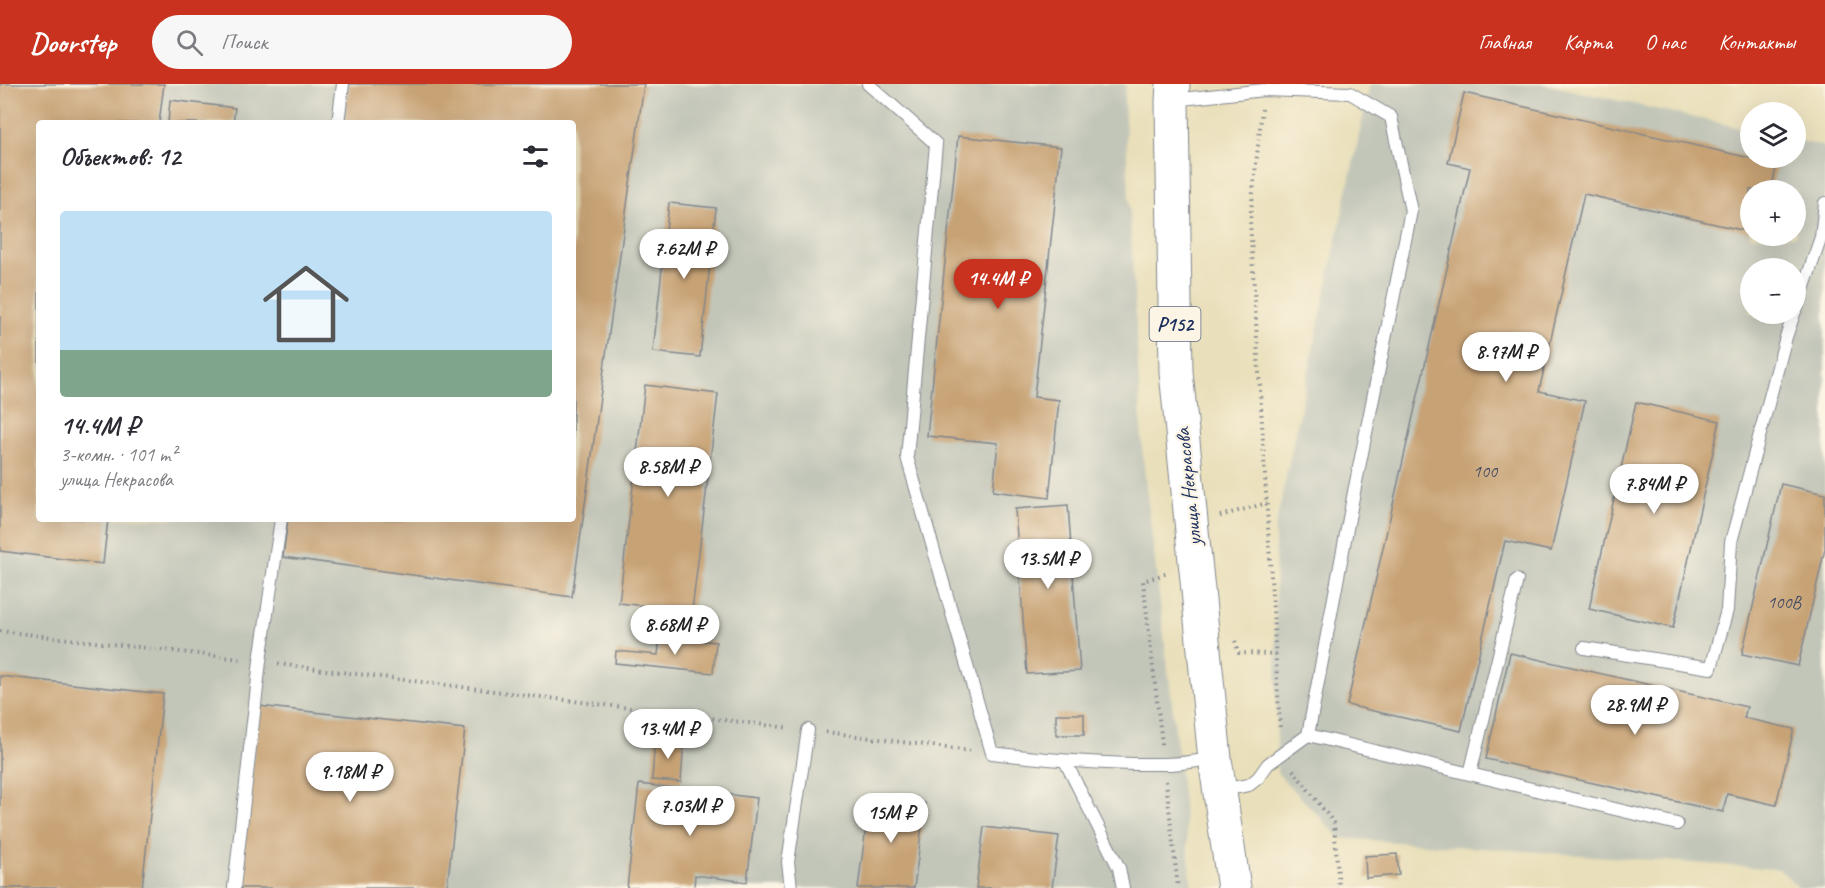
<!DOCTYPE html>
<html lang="ru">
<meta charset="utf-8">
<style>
:root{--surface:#fff;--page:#f7f7f7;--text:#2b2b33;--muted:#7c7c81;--accent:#c8321e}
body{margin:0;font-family:Caveat,sans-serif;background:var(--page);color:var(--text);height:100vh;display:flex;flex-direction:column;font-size:22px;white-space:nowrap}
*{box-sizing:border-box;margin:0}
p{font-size:20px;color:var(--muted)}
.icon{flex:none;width:33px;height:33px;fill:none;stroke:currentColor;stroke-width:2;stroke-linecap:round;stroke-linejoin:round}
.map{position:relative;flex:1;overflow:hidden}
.panel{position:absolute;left:36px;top:36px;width:540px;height:402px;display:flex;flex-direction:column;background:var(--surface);border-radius:6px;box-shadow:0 6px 24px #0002}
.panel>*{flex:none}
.controls{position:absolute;left:1740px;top:18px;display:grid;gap:12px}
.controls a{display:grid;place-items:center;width:66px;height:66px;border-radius:50%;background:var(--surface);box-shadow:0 6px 24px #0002;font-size:30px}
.price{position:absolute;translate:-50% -51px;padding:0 14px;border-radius:21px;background:#fff;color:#222;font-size:20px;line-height:39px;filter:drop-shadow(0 2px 3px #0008)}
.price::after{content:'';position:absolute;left:50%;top:36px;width:18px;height:14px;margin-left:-9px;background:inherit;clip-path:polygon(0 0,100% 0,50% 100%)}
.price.on{background:var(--accent);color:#fff}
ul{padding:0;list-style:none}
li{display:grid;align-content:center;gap:12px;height:318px;padding:0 24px}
li span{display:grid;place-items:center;height:186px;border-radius:6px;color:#555}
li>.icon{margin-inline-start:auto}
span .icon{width:108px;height:108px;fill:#fffc;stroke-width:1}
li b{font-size:26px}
h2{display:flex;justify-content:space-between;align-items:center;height:72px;padding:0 24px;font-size:26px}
header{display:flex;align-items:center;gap:36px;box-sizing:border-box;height:84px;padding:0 30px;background:var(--accent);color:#fff}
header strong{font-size:28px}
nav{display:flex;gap:33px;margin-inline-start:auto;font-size:21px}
.search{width:420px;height:54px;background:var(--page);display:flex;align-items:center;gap:15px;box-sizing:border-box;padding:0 21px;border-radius:33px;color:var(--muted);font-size:22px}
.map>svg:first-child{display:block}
.industrial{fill:#c2c6b9;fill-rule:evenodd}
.building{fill:#c7a274}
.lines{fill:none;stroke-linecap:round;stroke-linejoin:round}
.lane-casing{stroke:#82878c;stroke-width:14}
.primary-casing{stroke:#82878c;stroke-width:35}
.path{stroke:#82878c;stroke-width:4;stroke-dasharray:1.5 4.5;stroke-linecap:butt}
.lane{stroke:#fff;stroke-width:12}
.primary{stroke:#fff;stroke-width:33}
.labels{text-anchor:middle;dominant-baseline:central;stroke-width:4.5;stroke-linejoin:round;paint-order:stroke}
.number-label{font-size:18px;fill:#464c64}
.shield{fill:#fcf5e5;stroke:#5e6a86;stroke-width:1.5}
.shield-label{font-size:20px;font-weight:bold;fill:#1b2f5e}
.street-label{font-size:21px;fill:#1b2f5e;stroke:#fcf5e5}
</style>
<header>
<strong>Doorstep</strong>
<div class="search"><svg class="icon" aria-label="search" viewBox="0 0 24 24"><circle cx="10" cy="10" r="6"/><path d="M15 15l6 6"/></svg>Поиск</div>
<nav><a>Главная</a><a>Карта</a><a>О нас</a><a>Контакты</a></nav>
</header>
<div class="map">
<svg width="1825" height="804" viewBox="0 0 1825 804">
<rect width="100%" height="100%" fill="#fcf5e5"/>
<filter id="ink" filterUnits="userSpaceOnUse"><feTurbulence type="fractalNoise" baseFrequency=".0167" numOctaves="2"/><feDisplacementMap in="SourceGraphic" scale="12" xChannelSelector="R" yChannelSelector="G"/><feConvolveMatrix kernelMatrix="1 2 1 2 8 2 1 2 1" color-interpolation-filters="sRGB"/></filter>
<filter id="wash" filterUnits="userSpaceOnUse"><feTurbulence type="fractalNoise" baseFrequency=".008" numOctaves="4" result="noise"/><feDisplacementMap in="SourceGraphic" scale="24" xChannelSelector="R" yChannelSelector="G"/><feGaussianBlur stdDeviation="1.35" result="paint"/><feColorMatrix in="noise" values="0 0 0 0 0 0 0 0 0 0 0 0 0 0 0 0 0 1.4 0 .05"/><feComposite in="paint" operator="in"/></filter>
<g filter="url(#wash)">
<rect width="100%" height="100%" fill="#e9dfba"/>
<g class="industrial">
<path d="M0,0H1126L1124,17L1143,377L1175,644L1192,804H0ZM39,39H573V435H39Z"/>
<path d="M1370,0H1544L1750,46V74H1796V56L1825,63V804H1799L1779,785L1340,754L1277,689L1275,444ZM1750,106H1796V152H1750ZM1750,184H1796V230H1750Z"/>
</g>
<g id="blocks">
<g class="building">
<polygon points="0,0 164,0 159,39 39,39 39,435 108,435 103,480 0,467"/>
<polygon points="349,0 644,0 572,513 283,473 288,435 573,435 573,39 344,39"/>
<polygon points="1464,9 1777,80 1771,106 1750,106 1750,148 1584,110 1539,307 1585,317 1551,467 1505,457 1461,647 1347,621 1470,84 1448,79"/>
<polygon points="170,16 235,24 233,39 168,39"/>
<polygon points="958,52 1061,63 1034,313 1059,316 1049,414 993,407 998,359 927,352"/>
<polygon points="669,119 716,124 700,273 653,268"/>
<polygon points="645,301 718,310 692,527 619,519"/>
<polygon points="1636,318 1720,337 1673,544 1589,525"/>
<polygon points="1781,400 1825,410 1825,465 1798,582 1742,570"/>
<polygon points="1068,421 1080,587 1027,590 1015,425"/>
<polygon points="660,553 716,558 713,589 615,579 616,567 658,571"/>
<polygon points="1510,569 1747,623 1744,634 1794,645 1776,721 1727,710 1723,728 1486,675"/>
<polygon points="0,592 163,610 142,804 0,804"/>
<polygon points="259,622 465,645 447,804 239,804"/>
<rect x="1056" y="630" width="28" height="21"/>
<polygon points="655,654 684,656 681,698 652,696"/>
<polygon points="639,700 757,714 747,798 695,791 694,804 627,804"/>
<polygon points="870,713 925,719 914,804 858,804"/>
<polygon points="984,743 1059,752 1052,804 976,804"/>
<polygon points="1397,770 1399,791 1366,794 1365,772"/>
</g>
</g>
</g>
<g filter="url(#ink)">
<use href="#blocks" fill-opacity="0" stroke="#82878c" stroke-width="1.5"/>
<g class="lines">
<defs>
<g id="lane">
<path d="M868,0L936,60L907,373L992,669C1049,676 1106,681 1163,680C1180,680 1197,677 1213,675"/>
<polyline points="1173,16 1264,6 1350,9 1391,33 1411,127 1354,408 1308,651 1268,680 1258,694 1249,701 1221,706"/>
<polyline points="338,39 343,0"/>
<polyline points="1796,226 1821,153 1825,119"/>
<polyline points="1584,564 1711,584 1727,526 1731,458 1786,253 1794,230"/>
<polyline points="1308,651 1677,740"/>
<polyline points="1065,677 1119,784 1123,804"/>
<polyline points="1470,690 1517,496"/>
<polyline points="234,804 260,577 281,435"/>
<polyline points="791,804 788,778 808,646"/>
</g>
<polyline id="primary" points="1173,0 1172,17 1176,288 1215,675 1234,804"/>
</defs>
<use href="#lane" class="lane-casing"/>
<use href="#primary" class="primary-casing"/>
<g class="path">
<polyline points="1262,25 1250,136 1280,646"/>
<polyline points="1220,432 1267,419"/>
<polyline points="0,547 241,575"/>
<polyline points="1235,557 1239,569 1276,570"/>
<polyline points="278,580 789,644"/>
<polyline points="826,648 970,667"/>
<polyline points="1162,660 1143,497 1168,489"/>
<polyline points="1293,686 1334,739 1339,804"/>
<polyline points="1166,697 1178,804"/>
</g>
<use href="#lane" class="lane"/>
<use href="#primary" class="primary"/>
</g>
</g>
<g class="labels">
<g class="number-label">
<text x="1485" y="387">100</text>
<text x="1784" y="518">100В</text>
</g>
<rect class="shield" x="1149.5" y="223" width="51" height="34" rx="4.5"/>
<g class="shield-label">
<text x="1175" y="240">Р152</text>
</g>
<g class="street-label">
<text transform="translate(1188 403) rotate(-96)">улица Некрасова</text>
</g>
</g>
</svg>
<div class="controls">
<a><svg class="icon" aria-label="layers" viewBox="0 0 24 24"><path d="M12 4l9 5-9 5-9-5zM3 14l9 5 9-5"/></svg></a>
<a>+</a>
<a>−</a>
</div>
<b class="price" style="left:684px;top:196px">7.62M ₽</b>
<b class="price on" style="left:998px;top:226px">14.4M ₽</b>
<b class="price" style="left:1506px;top:299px">8.97M ₽</b>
<b class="price" style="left:668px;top:414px">8.58M ₽</b>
<b class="price" style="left:1654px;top:431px">7.84M ₽</b>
<b class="price" style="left:1048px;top:506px">13.5M ₽</b>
<b class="price" style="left:675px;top:572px">8.68M ₽</b>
<b class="price" style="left:1635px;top:652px">28.9M ₽</b>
<b class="price" style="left:668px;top:676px">13.4M ₽</b>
<b class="price" style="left:350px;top:719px">9.18M ₽</b>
<b class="price" style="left:690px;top:753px">7.03M ₽</b>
<b class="price" style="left:891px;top:760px">15M ₽</b>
<section class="panel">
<h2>Объектов: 12<svg class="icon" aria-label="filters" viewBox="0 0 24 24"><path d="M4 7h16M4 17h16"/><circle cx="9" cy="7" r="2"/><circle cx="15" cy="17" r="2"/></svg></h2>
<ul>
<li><span style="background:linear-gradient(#bfe0f5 75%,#7fa58c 0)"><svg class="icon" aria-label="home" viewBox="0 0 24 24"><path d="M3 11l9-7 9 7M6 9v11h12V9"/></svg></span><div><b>14.4M ₽</b><p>3-комн. · 101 m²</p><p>улица Некрасова</p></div></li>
</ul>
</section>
</div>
